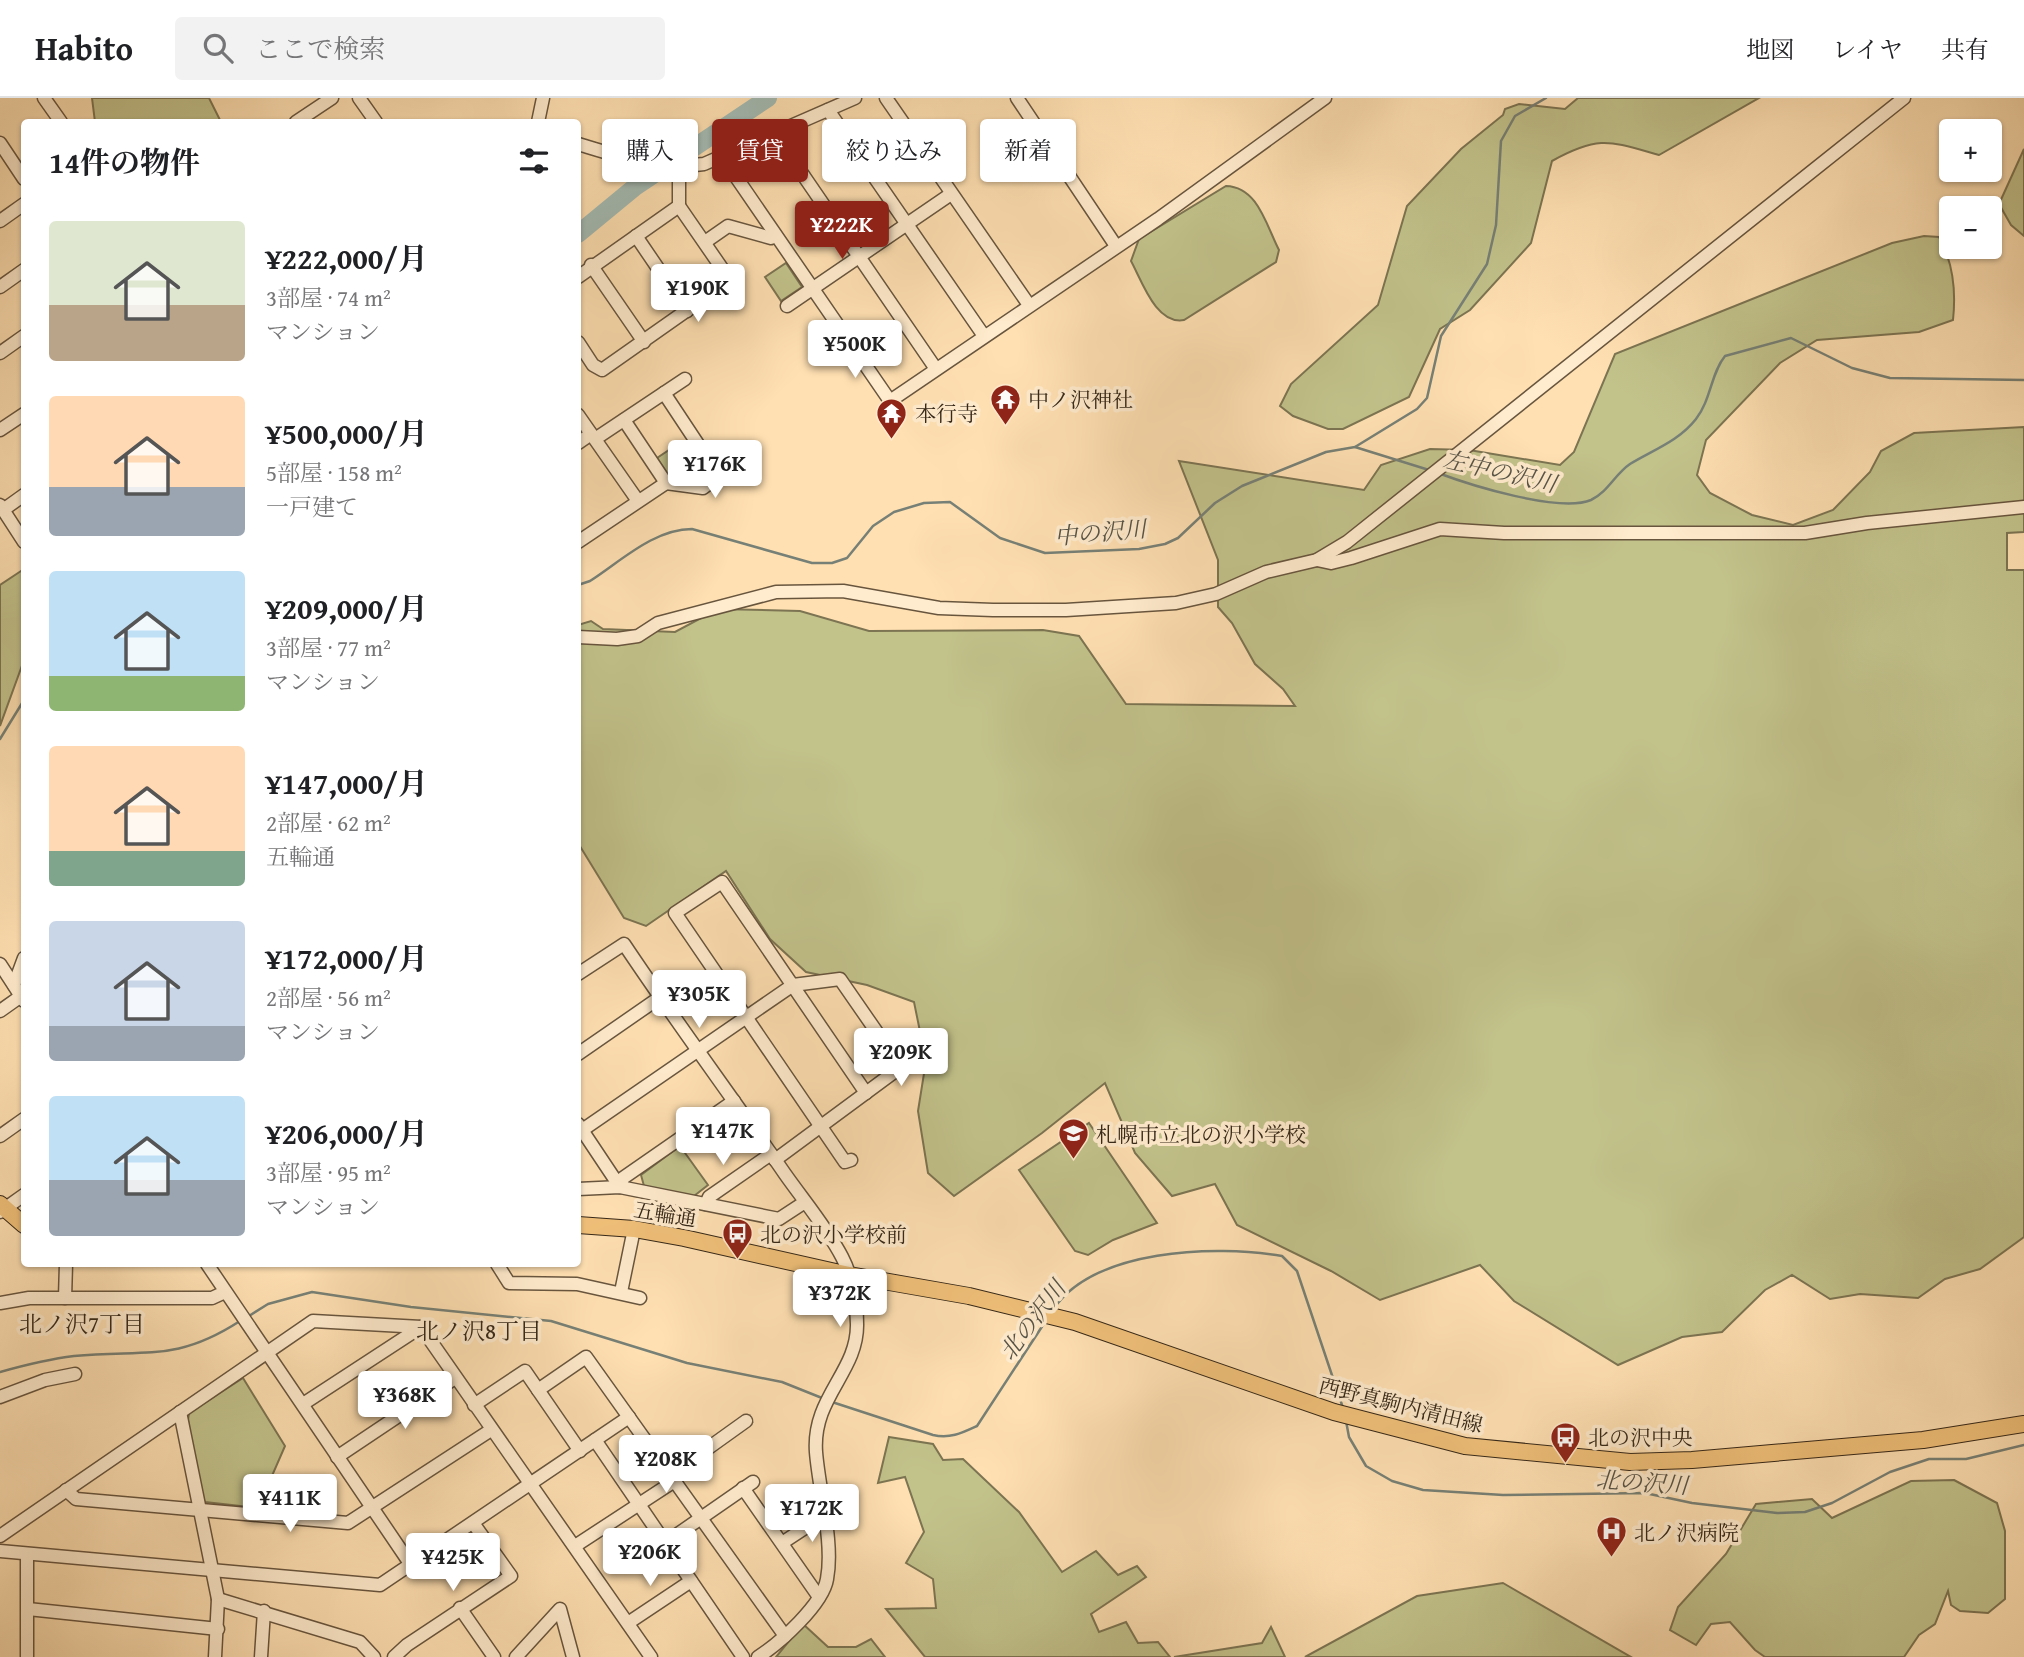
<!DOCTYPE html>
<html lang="ja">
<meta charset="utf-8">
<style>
:root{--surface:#fff;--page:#f2f2f2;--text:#202124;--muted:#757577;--line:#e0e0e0;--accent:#8f2418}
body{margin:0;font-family:"Gentium Book Plus","Noto Serif JP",serif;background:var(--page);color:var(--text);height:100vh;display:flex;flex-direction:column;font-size:26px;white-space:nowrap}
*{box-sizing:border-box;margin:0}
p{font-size:23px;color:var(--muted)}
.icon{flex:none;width:38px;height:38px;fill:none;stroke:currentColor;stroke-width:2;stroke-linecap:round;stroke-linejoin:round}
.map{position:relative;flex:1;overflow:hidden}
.drawer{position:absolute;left:21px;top:21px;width:560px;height:1148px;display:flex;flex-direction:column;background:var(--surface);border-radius:7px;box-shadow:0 2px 5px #0004}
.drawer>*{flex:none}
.hud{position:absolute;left:602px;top:21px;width:665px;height:63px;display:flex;gap:14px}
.buttons{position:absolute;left:1939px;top:21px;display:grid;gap:14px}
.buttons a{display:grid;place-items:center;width:63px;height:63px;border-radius:7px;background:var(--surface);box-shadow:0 2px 5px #0004;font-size:35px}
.price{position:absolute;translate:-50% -60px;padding:0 16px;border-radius:7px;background:#fff;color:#222;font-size:23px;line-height:46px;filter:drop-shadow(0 2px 4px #0008)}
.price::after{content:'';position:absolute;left:50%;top:42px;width:21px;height:16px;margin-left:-10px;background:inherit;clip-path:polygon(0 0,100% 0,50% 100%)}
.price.current{background:var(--accent);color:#fff}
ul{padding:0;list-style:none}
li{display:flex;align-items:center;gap:21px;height:175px;padding:0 28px}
li span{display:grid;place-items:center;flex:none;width:196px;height:140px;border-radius:7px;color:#555}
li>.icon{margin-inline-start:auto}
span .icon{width:84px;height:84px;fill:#fffc;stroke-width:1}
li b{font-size:30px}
h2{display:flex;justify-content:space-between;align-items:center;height:84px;padding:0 28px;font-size:30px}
.tag{padding:0 24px;border-radius:7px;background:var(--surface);box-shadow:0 2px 5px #0004;font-size:24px;line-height:63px}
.tag.current{background:var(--accent);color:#fff}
header{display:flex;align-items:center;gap:42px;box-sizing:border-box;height:98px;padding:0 35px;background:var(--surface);border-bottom:2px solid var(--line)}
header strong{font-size:33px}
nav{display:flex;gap:38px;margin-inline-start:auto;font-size:24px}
.search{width:490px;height:63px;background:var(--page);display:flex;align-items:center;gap:18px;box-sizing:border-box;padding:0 24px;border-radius:7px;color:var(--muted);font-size:26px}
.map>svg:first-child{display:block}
.green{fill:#c2c28b;stroke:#7c7452;stroke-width:2}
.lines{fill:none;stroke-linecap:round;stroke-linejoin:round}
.stream{stroke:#778076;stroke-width:2.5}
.river{stroke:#a3bbb4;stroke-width:18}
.minor-casing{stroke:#68553e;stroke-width:15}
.major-casing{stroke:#352718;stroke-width:18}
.minor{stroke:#ffebcd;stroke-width:12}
.major{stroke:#f0c079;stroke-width:16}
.labels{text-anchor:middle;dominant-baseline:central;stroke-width:7;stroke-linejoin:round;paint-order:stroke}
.poi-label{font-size:21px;fill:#352718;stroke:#ffebcd;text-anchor:start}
.street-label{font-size:21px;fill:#352718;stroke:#ffebcd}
.water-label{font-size:23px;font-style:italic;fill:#565347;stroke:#ffebcd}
.neighbourhood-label{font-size:23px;fill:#352718;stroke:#ffebcd}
</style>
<header>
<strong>Habito</strong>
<div class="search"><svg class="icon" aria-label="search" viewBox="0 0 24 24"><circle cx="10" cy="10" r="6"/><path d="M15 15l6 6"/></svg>ここで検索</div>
<nav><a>地図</a><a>レイヤ</a><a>共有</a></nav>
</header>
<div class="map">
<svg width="2024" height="1559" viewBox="0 0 2024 1559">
<rect width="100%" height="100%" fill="#ffe0b2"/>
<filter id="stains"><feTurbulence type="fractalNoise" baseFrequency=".00286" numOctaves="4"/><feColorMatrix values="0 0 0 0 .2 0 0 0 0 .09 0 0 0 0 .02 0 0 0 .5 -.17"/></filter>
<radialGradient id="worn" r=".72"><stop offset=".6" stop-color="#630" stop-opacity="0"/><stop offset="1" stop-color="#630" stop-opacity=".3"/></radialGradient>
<g class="green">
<polygon points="92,0 209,0 221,24 95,24"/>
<path d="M1578,0H1759L1659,57C1609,43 1599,37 1552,63L1531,145L1470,212L1440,231L1409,299L1343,331H1328L1293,318L1280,308L1291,286L1378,207L1407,108L1461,51L1503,17L1505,11L1519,6L1565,11Z"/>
<polygon points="2024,51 2024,138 2011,127 1999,106"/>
<path d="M1226,88C1258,89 1266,127 1279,152L1276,164L1184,222C1156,227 1142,183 1131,163L1139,141Z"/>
<path d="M1924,138L1939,139C1953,164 1956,194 1953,222L1919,234L1817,242L1780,265L1706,342L1697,377L1710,395L1752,417L1793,427L1833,412L1870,374L1881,353L1914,335L2024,329V434L2007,435V472H2024V1139L1980,1171L1945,1181L1918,1200L1860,1196L1830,1201L1792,1177L1765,1192L1722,1234L1682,1239L1618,1267L1514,1203L1480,1167L1380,1202L1331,1173L1237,1127L1215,1086L1172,1098L1135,1055L1105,985L1042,1035L954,1098L928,1075L918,1013L926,963L914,904L867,887L806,874L770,841L726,773L646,828L624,820L578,745V527L591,523L603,531L675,534L718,511L800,513L869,533L1043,532L1079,538L1126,606L1295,608L1283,591L1255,566L1232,525L1218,509V462L1179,363L1364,392L1381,367L1430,351L1469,352L1560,367L1574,354L1615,256L1892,145Z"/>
<polygon points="786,165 802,189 781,203 765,179"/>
<polygon points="672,350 692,382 668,378 657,360"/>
<polygon points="24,471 24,562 0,628 0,487"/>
<polygon points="1089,1025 1157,1125 1113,1142 1088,1157 1075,1153 1019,1072"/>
<polygon points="680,1048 708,1087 694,1098 644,1088 641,1077"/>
<polygon points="243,1280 285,1348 258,1410 205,1404 200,1398 188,1322 189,1315"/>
<polygon points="889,1339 933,1346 943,1362 963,1361 1019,1414 1062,1474 1096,1453 1118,1477 1137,1468 1146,1479 1091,1516 1099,1534 1126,1524 1138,1545 1158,1544 1170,1559 925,1559 886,1511 936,1510 933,1481 906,1465 924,1434 905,1379 878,1385"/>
<polygon points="1954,1382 1997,1405 2005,1433 2005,1501 1988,1515 1960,1513 1951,1507 1948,1493 1935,1526 1919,1537 1904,1559 1765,1559 1755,1552 1730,1524 1711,1526 1696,1547 1670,1532 1678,1509 1726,1456 1756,1406 1812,1401 1832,1420 1911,1383"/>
<polygon points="1503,1485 1631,1559 1305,1559 1417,1498"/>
<polygon points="803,1526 828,1549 856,1549 871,1541 885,1559 776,1559"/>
<polygon points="1271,1529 1285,1559 1174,1559 1262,1545"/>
</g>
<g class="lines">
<g class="stream">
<polyline points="1355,349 1429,372"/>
<path d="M1438,375C1470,387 1559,415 1591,402C1608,394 1615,376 1630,366C1653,352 1679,343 1696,321C1711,302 1711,275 1725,258L1791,240L1852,270L1890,280L2024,282"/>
<path d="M578,487L590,483C621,463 654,431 692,431L812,465H832L847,460L873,428L894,414L924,405L950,404L1000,440L1045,455L1139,451L1165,446L1178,440L1215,405L1242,388L1326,354L1355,349L1417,311L1427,300L1441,238L1487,166L1496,127L1501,43L1515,18L1546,0"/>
<polyline points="0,641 24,602"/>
<path d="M1052,1213C1093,1150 1215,1147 1282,1158L1297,1173L1343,1310"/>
<polyline points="249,1218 268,1206 312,1194 411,1209 551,1223 687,1265 782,1284 822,1300"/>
<path d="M0,1274C25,1267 49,1261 74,1258C145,1251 175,1265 240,1223"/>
<path d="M832,1304L933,1337C950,1341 962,1335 977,1328L1045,1224"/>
<polyline points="1346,1323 1349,1339 1366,1368 1392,1383 1423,1392 1503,1397 1645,1395 1692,1405 1777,1415 1805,1414 1832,1405 1890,1374 1929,1361 1966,1361 2024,1347"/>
</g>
<polyline class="river" points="578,136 635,89 768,0"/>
<defs>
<g id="minor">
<polyline points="44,0 61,24"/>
<polyline points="359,0 376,24"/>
<polyline points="886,0 1029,207"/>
<polyline points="1017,0 1116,148"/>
<polyline points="828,12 984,238"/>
<polyline points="296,24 332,0"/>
<polyline points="538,24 543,0"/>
<polyline points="775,36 936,271"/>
<polyline points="0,45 24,81"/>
<path d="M578,46C621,59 658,72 704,66L855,0"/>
<polyline points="723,60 890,303 1158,121 1325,0"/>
<polyline points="0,123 24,106"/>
<polyline points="636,138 687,213"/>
<polyline points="705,144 728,128 771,140 776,138"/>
<polyline points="591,167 644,244"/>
<polyline points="578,179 679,108 679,69"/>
<polyline points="0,189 24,172"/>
<polyline points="787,208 951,96"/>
<polyline points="578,244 593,267 602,272 730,182 679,108"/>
<polyline points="0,255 24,238"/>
<polyline points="578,317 638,403"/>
<polyline points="624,322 666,385 703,390 719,378 664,295"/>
<polyline points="0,332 24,316"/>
<polyline points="595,341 685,281"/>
<polyline points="578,345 591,336"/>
<polyline points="0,407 24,444"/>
<polyline points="3,412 24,397"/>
<polyline points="578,444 666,385"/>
<polyline points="1317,462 1331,465 1351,460 1440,431 1504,435 1805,435 1867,425 2024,409"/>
<polyline points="578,539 617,541 638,538 658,525 776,494 843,493 939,510 993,512 1066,512 1176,505 1216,496 1266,474 1317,462 1347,444 1904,0"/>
<polyline points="0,866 24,903"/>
<path d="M578,876L624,846C676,924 732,999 785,1076C804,1103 827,1130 842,1159C852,1178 857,1204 857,1226C858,1274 812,1299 816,1354C819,1393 834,1444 827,1481C823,1506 780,1545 758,1559"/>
<polyline points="14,887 24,860"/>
<polyline points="0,913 24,896"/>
<polyline points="578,956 659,900"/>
<polyline points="578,1026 620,1089 623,1080 734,1003"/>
<polyline points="578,1035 793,887 840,881 901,969 775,1062"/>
<polyline points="0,1038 24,1021"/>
<polyline points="851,1062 845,1064 675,815 722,784 866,995"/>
<polyline points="578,1091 620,1089 779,1121 805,1104"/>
<polyline points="706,1106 709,1099 771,1056"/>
<polyline points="0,1114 24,1097"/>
<polyline points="207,1166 411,1467"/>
<polyline points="497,1166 509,1185 577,1186 640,1200"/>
<polyline points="621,1194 634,1131"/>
<polyline points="65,1200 66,1166"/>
<polyline points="0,1205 29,1200 212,1200 225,1194"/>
<polyline points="538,1292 586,1259 785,1538"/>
<polyline points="0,1299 45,1282 75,1276"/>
<polyline points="303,1306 421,1229"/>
<polyline points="474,1307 525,1273 580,1353"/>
<polyline points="180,1314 218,1501 215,1559"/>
<polyline points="595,1342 743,1559"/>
<polyline points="337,1359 455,1280"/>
<polyline points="672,1376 746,1323"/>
<polyline points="743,1390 819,1499"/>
<polyline points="66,1392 76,1401 348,1425 491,1332"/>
<polyline points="0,1438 313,1223 421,1229 651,1559"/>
<polyline points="665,1445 753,1384"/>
<polyline points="782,1445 823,1418"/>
<polyline points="575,1448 676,1382"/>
<polyline points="0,1453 380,1487 629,1319"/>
<polyline points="27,1456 27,1559"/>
<polyline points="218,1501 360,1544 374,1559"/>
<polyline points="460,1510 494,1559"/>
<polyline points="28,1511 218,1531"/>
<polyline points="628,1525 691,1483"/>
<polyline points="261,1559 264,1513"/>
<polyline points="394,1559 407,1547 511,1478 473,1425"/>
<polyline points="516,1559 560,1511 573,1559"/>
</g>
<g id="major">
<polyline points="0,1106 24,1127"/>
<polyline points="578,1127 634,1131 684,1140 849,1177 969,1198 1075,1224 1334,1314 1465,1348 1630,1364 1692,1362 1923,1342 2024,1326"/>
</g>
</defs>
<use href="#minor" class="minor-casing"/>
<use href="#major" class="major-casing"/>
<use href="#minor" class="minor"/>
<use href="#major" class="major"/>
</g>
<defs>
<symbol id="temple-pin" viewBox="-11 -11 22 30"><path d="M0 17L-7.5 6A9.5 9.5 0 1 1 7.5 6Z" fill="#8f2418" stroke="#ffebcd"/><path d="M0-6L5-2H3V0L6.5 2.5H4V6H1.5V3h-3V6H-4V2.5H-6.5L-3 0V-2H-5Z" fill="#fff"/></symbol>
<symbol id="school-pin" viewBox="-11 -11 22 30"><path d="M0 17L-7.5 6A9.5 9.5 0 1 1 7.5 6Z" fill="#8f2418" stroke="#ffebcd"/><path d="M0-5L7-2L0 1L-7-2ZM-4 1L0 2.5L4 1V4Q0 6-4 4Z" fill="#fff"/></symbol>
<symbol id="bus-pin" viewBox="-11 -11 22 30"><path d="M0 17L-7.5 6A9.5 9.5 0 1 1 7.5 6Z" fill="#8f2418" stroke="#ffebcd"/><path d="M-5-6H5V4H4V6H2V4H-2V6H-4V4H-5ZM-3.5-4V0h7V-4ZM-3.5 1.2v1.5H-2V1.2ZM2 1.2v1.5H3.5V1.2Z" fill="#fff"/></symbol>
<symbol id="hospital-pin" viewBox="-11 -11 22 30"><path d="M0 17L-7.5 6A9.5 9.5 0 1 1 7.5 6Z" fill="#8f2418" stroke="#ffebcd"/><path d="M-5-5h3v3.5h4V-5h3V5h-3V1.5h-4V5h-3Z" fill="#fff"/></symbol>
</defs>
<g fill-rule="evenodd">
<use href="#temple-pin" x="988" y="284" width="35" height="47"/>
<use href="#temple-pin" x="874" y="298" width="35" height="47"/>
<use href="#school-pin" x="1056" y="1018" width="35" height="47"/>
<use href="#bus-pin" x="720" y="1118" width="35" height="47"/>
<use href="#bus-pin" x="1548" y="1322" width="35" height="47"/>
<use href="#hospital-pin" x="1594" y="1416" width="35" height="47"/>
</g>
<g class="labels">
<g class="poi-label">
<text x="1028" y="301">中ノ沢神社</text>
<text x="915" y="315">本行寺</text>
<text x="1096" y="1036">札幌市立北の沢小学校</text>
<text x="760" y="1136">北の沢小学校前</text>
<text x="1588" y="1339">北の沢中央</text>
<text x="1634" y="1434">北ノ沢病院</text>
</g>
<g class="street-label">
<text transform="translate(665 1116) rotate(9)">五輪通</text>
<text transform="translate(1401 1307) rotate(14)">西野真駒内清田線</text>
</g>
<g class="water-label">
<text transform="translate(1500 373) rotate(13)">左中の沢川</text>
<text transform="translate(1100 434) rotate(-5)">中の沢川</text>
<text transform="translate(1032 1222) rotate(-53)">北の沢川</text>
<text transform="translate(1642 1384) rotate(4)">北の沢川</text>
</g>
<g class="neighbourhood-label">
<text x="82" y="1225">北ノ沢7丁目</text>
<text x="479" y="1232">北ノ沢8丁目</text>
</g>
</g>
<rect width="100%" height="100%" filter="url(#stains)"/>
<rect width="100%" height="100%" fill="url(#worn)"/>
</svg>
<div class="buttons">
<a>+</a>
<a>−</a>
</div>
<b class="price current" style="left:842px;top:163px">¥222K</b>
<b class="price" style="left:698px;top:226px">¥190K</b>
<b class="price" style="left:855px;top:282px">¥500K</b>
<b class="price" style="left:715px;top:402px">¥176K</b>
<b class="price" style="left:699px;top:932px">¥305K</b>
<b class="price" style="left:901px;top:990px">¥209K</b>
<b class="price" style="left:723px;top:1069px">¥147K</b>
<b class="price" style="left:840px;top:1231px">¥372K</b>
<b class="price" style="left:405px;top:1333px">¥368K</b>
<b class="price" style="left:666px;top:1397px">¥208K</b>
<b class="price" style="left:290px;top:1436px">¥411K</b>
<b class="price" style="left:812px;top:1446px">¥172K</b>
<b class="price" style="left:650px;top:1490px">¥206K</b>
<b class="price" style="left:453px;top:1495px">¥425K</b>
<div class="hud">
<a class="tag">購入</a>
<a class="tag current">賃貸</a>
<a class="tag">絞り込み</a>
<a class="tag">新着</a>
</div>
<section class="drawer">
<h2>14件の物件<svg class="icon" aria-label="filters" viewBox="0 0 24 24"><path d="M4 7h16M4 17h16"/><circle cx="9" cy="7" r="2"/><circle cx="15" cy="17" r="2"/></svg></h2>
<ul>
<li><span style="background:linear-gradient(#dfe7d0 60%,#b9a48a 0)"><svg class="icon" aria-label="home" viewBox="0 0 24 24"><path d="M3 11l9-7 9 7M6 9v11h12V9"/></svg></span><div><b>¥222,000/月</b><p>3部屋 · 74 m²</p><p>マンション</p></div></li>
<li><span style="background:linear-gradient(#ffd9b3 65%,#9aa5b1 0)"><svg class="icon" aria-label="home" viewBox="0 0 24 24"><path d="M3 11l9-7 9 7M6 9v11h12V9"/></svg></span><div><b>¥500,000/月</b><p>5部屋 · 158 m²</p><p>一戸建て</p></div></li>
<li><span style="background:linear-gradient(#bfe0f5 75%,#8fb573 0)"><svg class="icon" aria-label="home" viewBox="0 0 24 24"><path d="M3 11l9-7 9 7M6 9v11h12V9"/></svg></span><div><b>¥209,000/月</b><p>3部屋 · 77 m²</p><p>マンション</p></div></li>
<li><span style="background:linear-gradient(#ffd9b3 75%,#7fa58c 0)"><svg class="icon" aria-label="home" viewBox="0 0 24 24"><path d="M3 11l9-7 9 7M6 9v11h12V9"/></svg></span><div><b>¥147,000/月</b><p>2部屋 · 62 m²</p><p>五輪通</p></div></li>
<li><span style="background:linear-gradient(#c9d6e8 75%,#9aa5b1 0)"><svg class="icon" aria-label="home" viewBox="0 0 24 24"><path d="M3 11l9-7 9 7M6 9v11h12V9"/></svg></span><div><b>¥172,000/月</b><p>2部屋 · 56 m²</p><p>マンション</p></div></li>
<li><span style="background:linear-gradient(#bfe0f5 60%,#9aa5b1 0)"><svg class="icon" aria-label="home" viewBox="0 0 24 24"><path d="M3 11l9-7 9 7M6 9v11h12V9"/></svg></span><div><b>¥206,000/月</b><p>3部屋 · 95 m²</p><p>マンション</p></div></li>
</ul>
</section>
</div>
